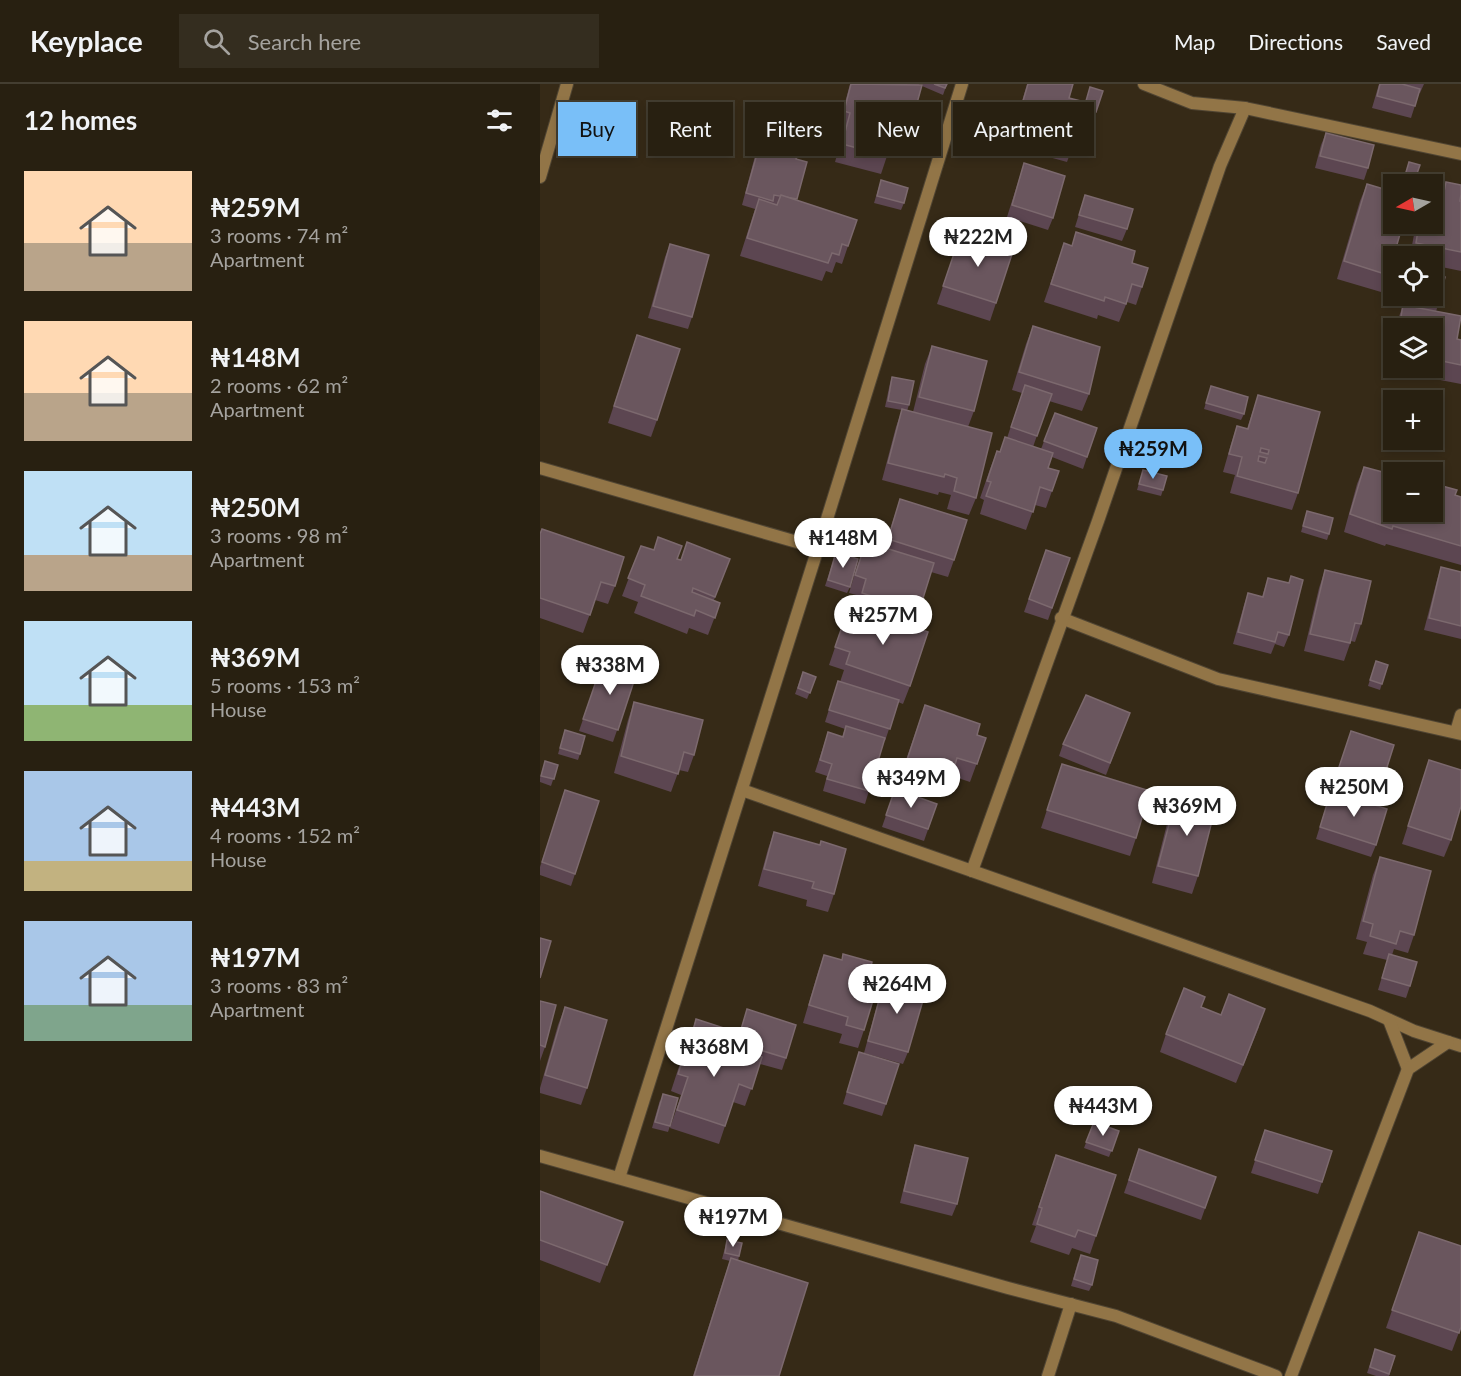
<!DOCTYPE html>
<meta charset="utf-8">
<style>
:root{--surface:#282011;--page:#342d1f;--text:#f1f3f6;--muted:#a5a39f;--line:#443e31;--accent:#79bff8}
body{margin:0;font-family:Lato,sans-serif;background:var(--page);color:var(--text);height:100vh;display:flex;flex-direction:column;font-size:22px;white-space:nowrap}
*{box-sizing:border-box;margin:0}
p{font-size:20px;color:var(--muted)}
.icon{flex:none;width:33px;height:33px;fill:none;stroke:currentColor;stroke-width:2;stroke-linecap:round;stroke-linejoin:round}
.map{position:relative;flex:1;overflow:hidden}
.sheet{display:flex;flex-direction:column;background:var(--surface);width:540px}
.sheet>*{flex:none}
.guide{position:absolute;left:18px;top:18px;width:570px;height:54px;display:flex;gap:12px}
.needle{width:39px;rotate:261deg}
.fabs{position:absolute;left:843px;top:90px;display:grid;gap:12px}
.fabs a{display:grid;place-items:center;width:60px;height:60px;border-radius:0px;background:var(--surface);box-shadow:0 3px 9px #0003,0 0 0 2px var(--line);font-size:30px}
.price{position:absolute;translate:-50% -51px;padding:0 14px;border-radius:21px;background:#fff;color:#222;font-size:20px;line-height:39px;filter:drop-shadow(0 2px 3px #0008)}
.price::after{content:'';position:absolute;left:50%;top:36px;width:18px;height:14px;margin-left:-9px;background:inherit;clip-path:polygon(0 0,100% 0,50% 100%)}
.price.active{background:var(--accent);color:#111}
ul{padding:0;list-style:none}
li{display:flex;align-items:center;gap:18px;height:150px;padding:0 24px}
li span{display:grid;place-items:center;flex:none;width:168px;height:120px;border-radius:0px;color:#555}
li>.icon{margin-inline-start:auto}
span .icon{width:72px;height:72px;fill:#fffc;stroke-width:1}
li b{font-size:26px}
h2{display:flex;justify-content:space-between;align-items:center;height:72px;padding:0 24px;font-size:26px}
.pill{padding:0 21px;border-radius:0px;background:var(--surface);box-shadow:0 3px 9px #0003,0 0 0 2px var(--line);font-size:21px;line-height:54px}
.pill.active{background:var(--accent);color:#111}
header{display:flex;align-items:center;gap:36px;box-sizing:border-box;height:84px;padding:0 30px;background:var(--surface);border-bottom:2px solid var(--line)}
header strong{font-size:28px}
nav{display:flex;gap:33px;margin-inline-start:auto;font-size:21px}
.search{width:420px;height:54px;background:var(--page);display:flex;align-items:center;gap:15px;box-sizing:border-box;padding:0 21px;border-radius:0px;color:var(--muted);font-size:22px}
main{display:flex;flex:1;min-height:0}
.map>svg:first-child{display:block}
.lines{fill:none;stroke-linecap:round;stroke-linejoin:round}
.lane-casing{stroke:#504533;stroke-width:14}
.street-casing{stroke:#504533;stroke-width:14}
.lane{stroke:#927547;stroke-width:12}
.street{stroke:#927547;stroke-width:12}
.wall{fill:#5c4651}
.building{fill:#6a565e;stroke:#7c696e;stroke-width:1.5;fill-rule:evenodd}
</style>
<header>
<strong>Keyplace</strong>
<div class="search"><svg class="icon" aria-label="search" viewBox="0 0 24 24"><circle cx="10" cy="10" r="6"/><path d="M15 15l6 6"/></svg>Search here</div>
<nav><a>Map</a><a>Directions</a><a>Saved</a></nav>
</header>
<main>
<section class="sheet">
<h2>12 homes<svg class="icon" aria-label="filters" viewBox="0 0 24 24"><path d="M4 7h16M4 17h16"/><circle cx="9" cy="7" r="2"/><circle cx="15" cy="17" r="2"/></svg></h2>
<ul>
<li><span style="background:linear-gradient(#ffd9b3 60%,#b9a48a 0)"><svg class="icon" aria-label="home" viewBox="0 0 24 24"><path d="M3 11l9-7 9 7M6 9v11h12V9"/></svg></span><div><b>₦259M</b><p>3 rooms · 74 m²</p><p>Apartment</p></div></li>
<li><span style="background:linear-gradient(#ffd9b3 60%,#b9a48a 0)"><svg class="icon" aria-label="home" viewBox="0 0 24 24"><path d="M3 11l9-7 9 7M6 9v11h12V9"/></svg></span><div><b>₦148M</b><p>2 rooms · 62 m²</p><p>Apartment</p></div></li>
<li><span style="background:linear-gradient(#bfe0f5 70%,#b9a48a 0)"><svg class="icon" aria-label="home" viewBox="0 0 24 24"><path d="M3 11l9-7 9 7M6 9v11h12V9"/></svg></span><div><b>₦250M</b><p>3 rooms · 98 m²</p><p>Apartment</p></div></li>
<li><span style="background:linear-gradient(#bfe0f5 70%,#8fb573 0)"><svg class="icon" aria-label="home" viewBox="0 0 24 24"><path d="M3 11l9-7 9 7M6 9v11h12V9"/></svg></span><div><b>₦369M</b><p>5 rooms · 153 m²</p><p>House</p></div></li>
<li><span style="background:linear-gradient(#a9c7e8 75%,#c2b280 0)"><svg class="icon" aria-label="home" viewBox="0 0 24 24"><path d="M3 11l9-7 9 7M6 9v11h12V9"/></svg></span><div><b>₦443M</b><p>4 rooms · 152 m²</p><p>House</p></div></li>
<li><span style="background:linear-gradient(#a9c7e8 70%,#7fa58c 0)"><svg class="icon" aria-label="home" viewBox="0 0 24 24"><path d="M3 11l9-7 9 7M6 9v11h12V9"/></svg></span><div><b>₦197M</b><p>3 rooms · 83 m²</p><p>Apartment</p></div></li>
</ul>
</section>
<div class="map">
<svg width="921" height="1292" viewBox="0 0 921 1292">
<rect width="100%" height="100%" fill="#362a17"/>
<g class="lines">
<defs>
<polyline id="lane" points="508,1292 531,1220"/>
<g id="street">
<polyline points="604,0 652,19 705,24 921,70"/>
<polyline points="0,93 27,0"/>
<polyline points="0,384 278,464 422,0"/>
<polyline points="521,534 678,595 921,650"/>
<polyline points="916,648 921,631"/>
<polyline points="202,706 830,927 874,947 921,962"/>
<polyline points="432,787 558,437 680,82 705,24"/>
<polyline points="849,936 868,985"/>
<polyline points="0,1072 468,1204 576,1232 736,1292"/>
<polyline points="79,1094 278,464"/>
<polyline points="751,1292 868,985 908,958"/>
</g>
</defs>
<use href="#lane" class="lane-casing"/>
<use href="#street" class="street-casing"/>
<use href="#lane" class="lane"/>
<use href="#street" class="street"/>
</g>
<g class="wall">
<polygon points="310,0 379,0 369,48 362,66 350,63 341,90 295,78 304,46 298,45"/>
<polygon points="383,0 407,0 403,11 382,2"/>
<polygon points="487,0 533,0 529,14 556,28 554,34 542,30 533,61 527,78 469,62"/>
<polygon points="839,0 884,0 880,9 879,9 871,34 832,24"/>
<polygon points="786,49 828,84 824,96 775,84 781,61"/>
<polygon points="220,59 256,75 267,78 256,116 308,162 302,180 296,178 292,189 286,187 282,197 200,172 215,125 202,121 215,72"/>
<polygon points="869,78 880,81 873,100 862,100"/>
<polygon points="484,79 513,134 508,146 467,133"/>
<polygon points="341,96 364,119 361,126 334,119"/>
<polygon points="906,98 920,117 921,117 921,187 892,181 892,172 870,172 876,140 892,140"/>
<polygon points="827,100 848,191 841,208 797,195 820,117"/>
<polygon points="545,111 587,145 582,157 535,143"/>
<polygon points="536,148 592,179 602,203 596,221 587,218 579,238 558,231 557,235 504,218 524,159 532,162"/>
<polygon points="421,149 456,219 450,237 397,220"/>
<polygon points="130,160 152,233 148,245 108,234 125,173"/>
<polygon points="858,212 892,212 898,220 896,228 917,255 921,256 921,300 848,286 854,254 854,284 892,284 892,244 855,244 862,224 855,222"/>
<polygon points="493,242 549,310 542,327 509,317 493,363 501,365 515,329 547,373 543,385 512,373 508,384 512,407 506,424 495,421 486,446 440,430 444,416 440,414 450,385 457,367 460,368 467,354 482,309 472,306 486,260"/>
<polygon points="97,251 117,336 111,353 68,339"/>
<polygon points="392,262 434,327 428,343 436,414 429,431 407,425 411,411 399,408 398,411 342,396 356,343 362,326 345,323 350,299 352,293 369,321 367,327 373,328 385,280"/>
<polygon points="671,302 704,330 701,336 664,325"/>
<polygon points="718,311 758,409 752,426 690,409 695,391 683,388 691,360 697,342 707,345"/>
<polygon points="824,383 854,428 915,411 921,413 921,481 846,460 845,462 804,448 817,400"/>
<polygon points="603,386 623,406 621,412 597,406"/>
<polygon points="360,415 414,476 408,493 391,488 374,543 370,602 363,620 358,618 345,657 344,657 325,720 283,707 287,692 275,688 288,648 302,653 305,645 285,638 298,597 300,598 304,586 289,581 304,537 316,541 320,529 316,527 320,512 309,509 319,476 326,458 344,464"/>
<polygon points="767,427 789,450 787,456 761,448"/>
<polygon points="0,450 75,502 68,520 55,516 43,549 0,534"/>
<polygon points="101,462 141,476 190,475 174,516 180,519 168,551 149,544 147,550 94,529 98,518 82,512"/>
<polygon points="506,466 530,474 508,536 484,528"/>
<polygon points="296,468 310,503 307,509 285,502"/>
<polygon points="901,483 921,488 921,555 884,546 897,496"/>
<polygon points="785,486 821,540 815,558 811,557 804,577 764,567 779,504"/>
<polygon points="751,492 749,551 744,563 735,560 731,570 693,560 704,521 708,509 722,513 728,494 749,499"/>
<polygon points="63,577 97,588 73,658 39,647"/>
<polygon points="836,577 848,581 840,606 828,602"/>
<polygon points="263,588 276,593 267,615 255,610"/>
<polygon points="94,618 154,671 148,688 139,686 131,708 74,689 88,636"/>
<polygon points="385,621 437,651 446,654 430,698 412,692 404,711 359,696"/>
<polygon points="590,629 566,691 519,672 523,660"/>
<polygon points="25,646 40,670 38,676 18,670"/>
<polygon points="811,647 841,702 836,714 831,712 829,719 836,761 831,773 776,755 790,710"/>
<polygon points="889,676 911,756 904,773 862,760"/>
<polygon points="5,677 18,681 11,702 0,698 0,694"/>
<polygon points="522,680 596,754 590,772 501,744"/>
<polygon points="355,705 397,720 384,757 342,743"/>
<polygon points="25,706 35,790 31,802 0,791 0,783"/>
<polygon points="636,714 658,792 652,810 612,799 629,732"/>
<polygon points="234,748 294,810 288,828 266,822 267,816 218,802 228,765"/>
<polygon points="840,773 874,851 868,869 854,865 852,871 870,902 866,914 838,906 847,876 823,870 827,858 816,855 833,791"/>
<polygon points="284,871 330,887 324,946 318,964 299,959 302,950 263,939 278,888"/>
<polygon points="345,894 368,968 363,980 324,969 341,907"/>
<polygon points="0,917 5,963 0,977"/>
<polygon points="25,923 47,1004 41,1021 0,1009 0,1004 18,941"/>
<polygon points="661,923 681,931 719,943 696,999 620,968 626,950"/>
<polygon points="207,925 246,974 242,986 220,980 205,1022 193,1018 179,1060 130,1044 141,1011 131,1007 144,967 156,935 193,947 189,962 195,964"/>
<polygon points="319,968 346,1020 342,1032 303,1020"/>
<polygon points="120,1016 130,1042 128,1048 112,1044"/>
<polygon points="554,1038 579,1047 569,1073 544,1064"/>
<polygon points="725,1046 782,1098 778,1110 711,1089"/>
<polygon points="375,1061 417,1120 412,1132 360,1119 371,1074"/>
<polygon points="599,1065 676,1093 661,1136 584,1109"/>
<polygon points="516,1071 556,1152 550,1170 532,1164 529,1171 490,1158 496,1142 492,1141"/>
<polygon points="0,1107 83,1138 60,1199 0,1176"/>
<polygon points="187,1156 199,1172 198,1177 239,1292 153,1292 183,1197 190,1177 182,1175"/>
<polygon points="873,1165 921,1243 912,1267 846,1244"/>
<polygon points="538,1178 552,1201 549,1207 531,1202"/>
<polygon points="835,1265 855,1272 849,1292 836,1292 827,1289"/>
</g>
<g class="building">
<polygon points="311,0 382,1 369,48 355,45 347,72 302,60 310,29 304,27"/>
<polygon points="394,0 407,0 405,4"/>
<polygon points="488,0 533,0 529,14 545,18 533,61 475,44"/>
<polygon points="840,0 862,0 880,5 875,22 837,12"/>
<polygon points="550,3 563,7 556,28 544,24"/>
<polygon points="786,49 834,61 828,84 780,72"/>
<polygon points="220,59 257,70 256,75 267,78 257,115 234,111 233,117 206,109"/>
<polygon points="869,78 880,81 874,98 864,95"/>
<polygon points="484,79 525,92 513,134 472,121"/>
<polygon points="341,96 368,104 364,119 337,112"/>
<polygon points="906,98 921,101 921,110 920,117 921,117 921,168 876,159 879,140 892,140 892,121 901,123"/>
<polygon points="827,100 854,108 854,140 863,140 848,191 804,177"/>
<polygon points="241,111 317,136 308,162 302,160 299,171 292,169 288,179 207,154 219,115 237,121"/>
<polygon points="545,111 593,125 587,145 539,131"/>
<polygon points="536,148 595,167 592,179 608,184 602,203 592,200 586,220 565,213 564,217 511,200 524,159 532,162"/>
<polygon points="421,149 473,167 456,219 403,202"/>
<polygon points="130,160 169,171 152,233 113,222"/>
<polygon points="892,189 905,193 898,220 864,212 892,212"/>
<polygon points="863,221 921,232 917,255 921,256 921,281 892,275 892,244 859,244"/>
<polygon points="493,242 560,263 549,310 479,288"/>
<polygon points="97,251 140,265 117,336 74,322"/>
<polygon points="392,262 447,277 434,327 379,313"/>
<polygon points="352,293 374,297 369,321 348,317"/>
<polygon points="485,301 512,310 497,352 471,343"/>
<polygon points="671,302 708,313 704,330 666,319"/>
<path d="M718,311L780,328L758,409L697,392L702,373L689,370L697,342L708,345ZM721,364L729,366L728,370L720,368ZM719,372L727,374L725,379L718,377Z"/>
<polygon points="362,325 452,349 436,414 414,407 417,394 405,390 404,393 348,379"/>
<polygon points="515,329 557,344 547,373 504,357"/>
<polygon points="465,353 513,369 508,384 519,387 512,407 500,403 493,428 446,412 451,398 447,397 457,367 460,368"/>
<polygon points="824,383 854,391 854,428 892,428 892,405 900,407 902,402 917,406 915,411 921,413 921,462 853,442 852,445 810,430"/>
<polygon points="603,386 627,392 623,406 599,400"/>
<polygon points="360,415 427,436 414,476 348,455"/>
<polygon points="767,427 793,434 789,450 763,442"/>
<polygon points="2,445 84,473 75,502 61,498 50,531 0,514 0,450"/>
<polygon points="118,453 142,462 137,475 141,476 147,458 190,475 175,513 153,504 152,508 180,519 175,534 156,526 154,532 101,512 105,501 88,494 101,462 114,466"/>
<polygon points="326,458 394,479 379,527 322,509 326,495 315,491"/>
<polygon points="506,466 530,474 512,524 489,515"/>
<polygon points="296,468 318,475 310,503 288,496"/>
<polygon points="901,483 921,488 921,542 889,534"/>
<polygon points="785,486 831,497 821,540 815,539 810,559 770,550"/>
<polygon points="751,492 763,496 749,551 738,548 735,558 698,548 708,509 723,513 728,494 749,499"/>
<polygon points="322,525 388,548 370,602 306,580 310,568 295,563 304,537 316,541"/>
<polygon points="63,577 97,588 78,646 43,635"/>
<polygon points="836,577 848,581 842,600 830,596"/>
<polygon points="263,588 276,593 270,609 258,604"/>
<polygon points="298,597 359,616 350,645 289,626"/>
<polygon points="546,611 590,629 570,679 523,660"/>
<polygon points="94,618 163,636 154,671 144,668 138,690 81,672"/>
<polygon points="385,621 440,640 437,651 446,654 437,680 417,674 411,694 366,679"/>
<polygon points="306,642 345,654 329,707 287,695 292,680 280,676 288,648 303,653"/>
<polygon points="25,646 45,652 40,670 20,664"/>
<polygon points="811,647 854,661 841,702 835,700 832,710 794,698"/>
<polygon points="889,676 921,686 921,722 911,756 868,742"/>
<polygon points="5,677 18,681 14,695 1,692"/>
<polygon points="522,680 610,707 596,754 507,726"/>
<polygon points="355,705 397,720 388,745 346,731"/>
<polygon points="25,706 59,717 35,790 2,778"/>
<polygon points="791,707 847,725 836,761 780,743"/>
<polygon points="636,714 675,725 658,792 618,782"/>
<polygon points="234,748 280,761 281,757 306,765 294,810 272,804 274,798 224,785"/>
<polygon points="840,773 891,787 874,851 860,847 856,860 830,852 833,840 823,837"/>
<polygon points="0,854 11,857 0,894"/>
<polygon points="303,870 332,878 330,887 341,890 324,946 306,941 308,933 269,921 284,871 302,876"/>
<polygon points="849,870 877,878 870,902 842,894"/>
<polygon points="345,894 386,906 368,968 328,957"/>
<polygon points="644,904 665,913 661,923 681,931 689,910 725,925 703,981 626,950"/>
<polygon points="0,917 16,921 5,963 0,961"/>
<polygon points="25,923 67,936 47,1004 5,991"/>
<polygon points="207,925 256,941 246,974 197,959"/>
<polygon points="156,935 193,947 190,959 153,947"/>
<polygon points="151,949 222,973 212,1005 199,1000 185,1042 137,1026 148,993 138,990"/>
<polygon points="319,968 359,980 346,1020 307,1008"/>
<polygon points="123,1010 138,1014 130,1042 115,1038"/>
<polygon points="554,1038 579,1047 572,1067 546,1058"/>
<polygon points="725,1046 792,1067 782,1098 715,1076"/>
<polygon points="375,1061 428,1074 417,1120 364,1107"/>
<polygon points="599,1065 676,1093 665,1124 589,1096"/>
<polygon points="516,1071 576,1091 556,1152 538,1146 535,1153 497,1140 502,1124 499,1123"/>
<polygon points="0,1107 83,1138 67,1181 0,1156"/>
<polygon points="879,1148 921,1162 921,1243 919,1249 852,1226"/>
<polygon points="187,1156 202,1159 199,1172 185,1169"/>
<polygon points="541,1171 558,1176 552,1201 534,1195"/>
<polygon points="191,1174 268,1199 239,1292 154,1292"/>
<polygon points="835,1265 855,1272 849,1290 830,1283"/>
</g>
</svg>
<div class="fabs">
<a><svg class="needle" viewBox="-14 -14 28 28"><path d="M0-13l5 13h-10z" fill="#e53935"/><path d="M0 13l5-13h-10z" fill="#a5a39f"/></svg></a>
<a><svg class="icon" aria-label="locate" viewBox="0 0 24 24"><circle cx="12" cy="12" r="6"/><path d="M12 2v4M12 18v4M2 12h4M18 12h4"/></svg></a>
<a><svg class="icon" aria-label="layers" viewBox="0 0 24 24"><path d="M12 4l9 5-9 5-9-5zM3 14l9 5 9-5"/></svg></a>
<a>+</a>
<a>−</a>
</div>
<b class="price" style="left:438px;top:184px">₦222M</b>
<b class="price active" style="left:613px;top:396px">₦259M</b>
<b class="price" style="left:303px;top:485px">₦148M</b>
<b class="price" style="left:343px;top:562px">₦257M</b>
<b class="price" style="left:70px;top:612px">₦338M</b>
<b class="price" style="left:371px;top:725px">₦349M</b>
<b class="price" style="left:814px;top:734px">₦250M</b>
<b class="price" style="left:647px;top:753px">₦369M</b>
<b class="price" style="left:357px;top:931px">₦264M</b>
<b class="price" style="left:174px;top:994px">₦368M</b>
<b class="price" style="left:563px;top:1053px">₦443M</b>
<b class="price" style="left:193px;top:1164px">₦197M</b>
<div class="guide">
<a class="pill active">Buy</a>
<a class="pill">Rent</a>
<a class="pill">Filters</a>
<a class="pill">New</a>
<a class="pill">Apartment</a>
</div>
</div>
</main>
